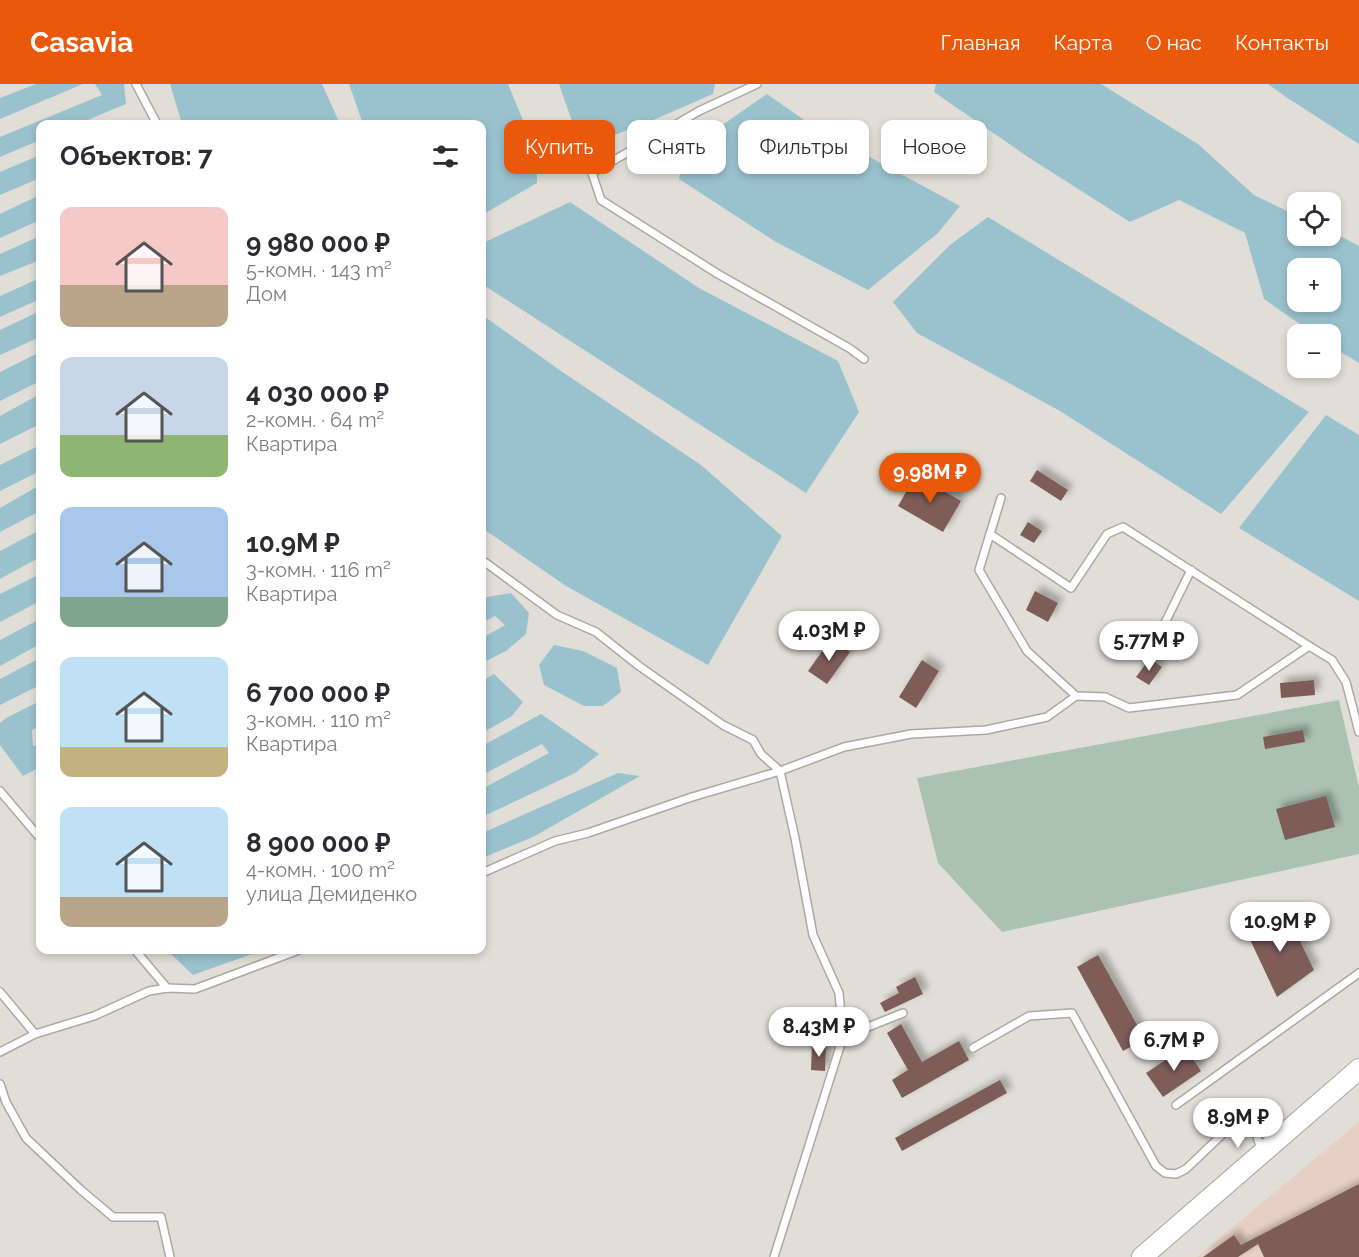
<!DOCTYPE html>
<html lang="ru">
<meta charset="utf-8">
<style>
:root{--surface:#fff;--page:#f7f7f7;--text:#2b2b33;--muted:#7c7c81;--accent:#ea580c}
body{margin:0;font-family:Raleway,sans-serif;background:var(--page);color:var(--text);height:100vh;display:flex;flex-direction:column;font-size:22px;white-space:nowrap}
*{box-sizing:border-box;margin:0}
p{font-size:20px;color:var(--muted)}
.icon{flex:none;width:33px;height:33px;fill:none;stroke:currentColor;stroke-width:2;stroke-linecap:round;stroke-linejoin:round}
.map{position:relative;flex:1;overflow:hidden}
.panel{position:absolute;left:36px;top:36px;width:450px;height:834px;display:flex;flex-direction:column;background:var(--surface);border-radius:12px;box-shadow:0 3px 9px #0003}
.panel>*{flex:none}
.top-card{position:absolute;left:504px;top:36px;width:570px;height:54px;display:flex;gap:12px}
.buttons{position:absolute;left:1287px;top:108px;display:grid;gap:12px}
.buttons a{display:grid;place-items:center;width:54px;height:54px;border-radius:12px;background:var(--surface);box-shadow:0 3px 9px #0003;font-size:30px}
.price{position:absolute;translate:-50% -51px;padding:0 14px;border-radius:21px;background:#fff;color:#222;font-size:20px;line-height:39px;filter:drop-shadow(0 2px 3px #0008)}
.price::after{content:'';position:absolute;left:50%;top:36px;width:18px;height:14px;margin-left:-9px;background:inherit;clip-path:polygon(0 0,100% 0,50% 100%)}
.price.active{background:var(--accent);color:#fff}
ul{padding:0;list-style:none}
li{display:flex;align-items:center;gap:18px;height:150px;padding:0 24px}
li span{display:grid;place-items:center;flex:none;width:168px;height:120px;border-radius:12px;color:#555}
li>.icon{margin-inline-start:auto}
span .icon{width:72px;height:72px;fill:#fffc;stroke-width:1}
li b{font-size:26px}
h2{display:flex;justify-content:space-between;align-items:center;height:72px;padding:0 24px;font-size:26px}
.tag{padding:0 21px;border-radius:12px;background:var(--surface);box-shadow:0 3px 9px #0003;font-size:21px;line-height:54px}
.tag.active{background:var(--accent);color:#fff}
header{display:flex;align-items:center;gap:36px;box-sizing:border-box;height:84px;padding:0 30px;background:var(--accent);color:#fff}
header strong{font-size:28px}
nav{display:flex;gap:33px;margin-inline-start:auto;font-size:21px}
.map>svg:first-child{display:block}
.industrial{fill:#e6cfc4}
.green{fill:#acc2b1}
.water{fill:#9ac2ce;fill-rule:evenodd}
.building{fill:#7e5c59;filter:url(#shadow)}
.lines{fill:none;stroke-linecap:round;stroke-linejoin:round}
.lane-casing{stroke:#aba9a1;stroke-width:10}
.secondary-casing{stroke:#aba9a1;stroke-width:22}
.lane{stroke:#fff;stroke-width:7}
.secondary{stroke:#fff;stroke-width:20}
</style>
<header>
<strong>Casavia</strong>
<nav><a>Главная</a><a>Карта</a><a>О нас</a><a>Контакты</a></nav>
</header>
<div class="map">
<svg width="1359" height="1173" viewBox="0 0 1359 1173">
<defs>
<filter id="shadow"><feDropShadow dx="5.5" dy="-5.5" stdDeviation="3" flood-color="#0004"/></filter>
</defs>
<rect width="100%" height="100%" fill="#e0ded6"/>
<polygon class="industrial" points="1359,1038 1359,1173 1197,1173"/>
<polygon class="green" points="1339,616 1359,704 1359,770 1002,848 938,779 917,694"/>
<g class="water">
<polygon points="36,0 83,0 0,35 0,14"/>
<polygon points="95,0 124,0 126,20 78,40 40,40 40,56 0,73 0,53 102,11"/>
<polygon points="170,0 322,0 340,40 182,40"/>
<polygon points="349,0 508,0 537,70 537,99 482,131 482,40 363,40"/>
<polygon points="559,0 715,0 713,10 644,40 581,63"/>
<path d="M936,0H1101L1198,60L1254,111L1297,132L1298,152H1330L1331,147L1359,162V279L1331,262L1330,250H1314L1264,215L1245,149L1179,116L1130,138L1028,73L934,8ZM1298,184H1330V218H1298Z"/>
<polygon points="1268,0 1359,0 1359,60 1286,13"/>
<polygon points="767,10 814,43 960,122 938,149 868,206 776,158 679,95 685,67"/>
<polygon points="40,71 40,94 0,111 0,88"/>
<polygon points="40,111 40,136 0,154 0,130"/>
<polygon points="570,118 699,204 838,277 859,328 806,409 482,200 483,159"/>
<polygon points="988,133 1309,328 1221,430 1060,327 917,249 893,218 950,161"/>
<polygon points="40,152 40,176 0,192 0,170"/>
<polygon points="40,194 40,215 0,233 0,212"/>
<polygon points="40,227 40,253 0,271 0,246"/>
<polygon points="482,231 561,287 701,381 782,452 708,581 566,502 482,444"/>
<polygon points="40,268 40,297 0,317 0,288"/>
<polygon points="40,310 40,340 0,360 0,332"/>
<polygon points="1326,331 1359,351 1359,517 1239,444"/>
<polygon points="40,361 40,387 0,407 0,381"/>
<polygon points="40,401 40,427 0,448 0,424"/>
<polygon points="40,446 40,473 0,495 0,467"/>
<polygon points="40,490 40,517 0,538 0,510"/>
<polygon points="511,509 529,529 526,550 506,567 482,579 482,554 505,541 495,532 482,539 482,516 487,513"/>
<polygon points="40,535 40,560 0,582 0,556"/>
<polygon points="554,561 583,567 617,584 621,608 603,622 584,622 544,601 539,581"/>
<polygon points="40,574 40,601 0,621 0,595"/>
<polygon points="494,590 523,618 512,632 482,649 482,628 486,619 482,619 482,597"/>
<polygon points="40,617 40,642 32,646 33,662 40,660 40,683 23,692 0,661 0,639 6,634"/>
<polygon points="541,630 599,670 575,689 482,733 482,705 549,669 542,660 482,691 482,662"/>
<polygon points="618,689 640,692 533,753 482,774 482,749"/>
<polygon points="177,866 263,866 193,891 170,869"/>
</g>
<g class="building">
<polygon points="1037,386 1068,406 1061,417 1030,397"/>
<polygon points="916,391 961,417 943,448 898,422"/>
<polygon points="1028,438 1042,447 1034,459 1020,451"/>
<polygon points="1035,507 1058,519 1048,538 1026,526"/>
<polygon points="831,555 850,568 827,600 808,587"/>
<polygon points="1150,574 1162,583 1149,601 1136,593"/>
<polygon points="922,576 939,587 916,624 899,613"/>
<polygon points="1314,596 1315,611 1281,614 1280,599"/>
<polygon points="1303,646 1305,658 1265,665 1263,653"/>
<polygon points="1326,712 1335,743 1285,756 1276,725"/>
<polygon points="1286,828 1314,886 1277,913 1246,847"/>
<polygon points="1098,871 1145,955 1123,967 1077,883"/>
<polygon points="915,893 923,910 885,928 880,919 899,909 896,903"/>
<polygon points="901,940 922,978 959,957 969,976 902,1014 892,996 908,986 887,949"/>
<polygon points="812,960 826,961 825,987 811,986"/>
<polygon points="1185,963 1201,987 1163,1013 1146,989"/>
<polygon points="1000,996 1007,1009 902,1067 895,1054"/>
<polygon points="1359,1100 1359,1173 1264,1173 1258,1160 1238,1173 1203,1173 1234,1151 1241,1161"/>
</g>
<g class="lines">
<defs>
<g id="lane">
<polyline points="136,0 157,40"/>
<polyline points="757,0 699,27 592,89 601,116 718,190 849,264 864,275"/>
<polyline points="990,450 1071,504 1107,450 1123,443 1309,562 1237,611 1129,624 1105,613 1076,612"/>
<polyline points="482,476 557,531 596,548 639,582 723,641 753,656 761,670 780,687 795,754 813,851 839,909 843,953"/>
<polyline points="1157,555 1191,486"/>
<polyline points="1309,562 1332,576 1346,598 1359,648"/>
<polyline points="0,707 40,754"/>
<polyline points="482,789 555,757 588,749 692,713 780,687 844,663 911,650 986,646 1047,633 1076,612 1027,567 979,486 1001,414"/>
<polyline points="135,866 167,904"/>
<polyline points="0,908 35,950"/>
<polyline points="973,964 1029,932 1072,929 1156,1082 1165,1089 1176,1090 1186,1085 1231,1042 1245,1040 1256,1049 1261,1066"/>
<polyline points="0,968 35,950 94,932 149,907 167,904 195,905 299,866"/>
<polyline points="0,1000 6,1018 26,1054 81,1106 113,1133 161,1133 170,1173"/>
<polyline points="1176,1021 1359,889"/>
<polyline points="774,1173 843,953 903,929"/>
</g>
<polyline id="secondary" points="1142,1173 1359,985"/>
</defs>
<use href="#lane" class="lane-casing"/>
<use href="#secondary" class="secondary-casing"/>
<use href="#lane" class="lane"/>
<use href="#secondary" class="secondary"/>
</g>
</svg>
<div class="buttons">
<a><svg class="icon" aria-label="locate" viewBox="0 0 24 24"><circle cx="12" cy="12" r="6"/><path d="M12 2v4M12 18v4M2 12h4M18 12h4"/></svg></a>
<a>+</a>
<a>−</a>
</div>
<b class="price active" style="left:930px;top:420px">9.98M ₽</b>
<b class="price" style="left:829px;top:578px">4.03M ₽</b>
<b class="price" style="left:1149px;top:588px">5.77M ₽</b>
<b class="price" style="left:1280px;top:869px">10.9M ₽</b>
<b class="price" style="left:819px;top:974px">8.43M ₽</b>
<b class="price" style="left:1174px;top:988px">6.7M ₽</b>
<b class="price" style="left:1238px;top:1065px">8.9M ₽</b>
<div class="top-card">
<a class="tag active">Купить</a>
<a class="tag">Снять</a>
<a class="tag">Фильтры</a>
<a class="tag">Новое</a>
</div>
<section class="panel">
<h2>Объектов: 7<svg class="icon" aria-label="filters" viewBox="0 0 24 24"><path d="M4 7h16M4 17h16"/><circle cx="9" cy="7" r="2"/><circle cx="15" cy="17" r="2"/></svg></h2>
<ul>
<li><span style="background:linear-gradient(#f6c9c9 65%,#b9a48a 0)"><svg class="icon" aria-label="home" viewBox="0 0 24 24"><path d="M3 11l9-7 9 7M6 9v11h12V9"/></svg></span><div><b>9 980 000 ₽</b><p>5-комн. · 143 m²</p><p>Дом</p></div></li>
<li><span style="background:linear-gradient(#c9d6e8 65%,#8fb573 0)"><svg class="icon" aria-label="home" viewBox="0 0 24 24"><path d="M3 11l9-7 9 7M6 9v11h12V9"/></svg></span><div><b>4 030 000 ₽</b><p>2-комн. · 64 m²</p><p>Квартира</p></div></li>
<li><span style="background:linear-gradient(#a9c7e8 75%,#7fa58c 0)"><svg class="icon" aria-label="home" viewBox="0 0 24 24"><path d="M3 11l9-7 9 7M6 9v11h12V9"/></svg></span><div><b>10.9M ₽</b><p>3-комн. · 116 m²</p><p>Квартира</p></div></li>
<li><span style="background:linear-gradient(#bfe0f5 75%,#c2b280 0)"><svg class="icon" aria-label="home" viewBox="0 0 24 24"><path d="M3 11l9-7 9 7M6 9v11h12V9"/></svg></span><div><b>6 700 000 ₽</b><p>3-комн. · 110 m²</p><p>Квартира</p></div></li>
<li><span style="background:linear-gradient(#bfe0f5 75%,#b9a48a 0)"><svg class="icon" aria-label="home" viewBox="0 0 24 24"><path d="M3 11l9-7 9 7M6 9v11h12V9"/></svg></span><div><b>8 900 000 ₽</b><p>4-комн. · 100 m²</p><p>улица Демиденко</p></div></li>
</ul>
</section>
</div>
